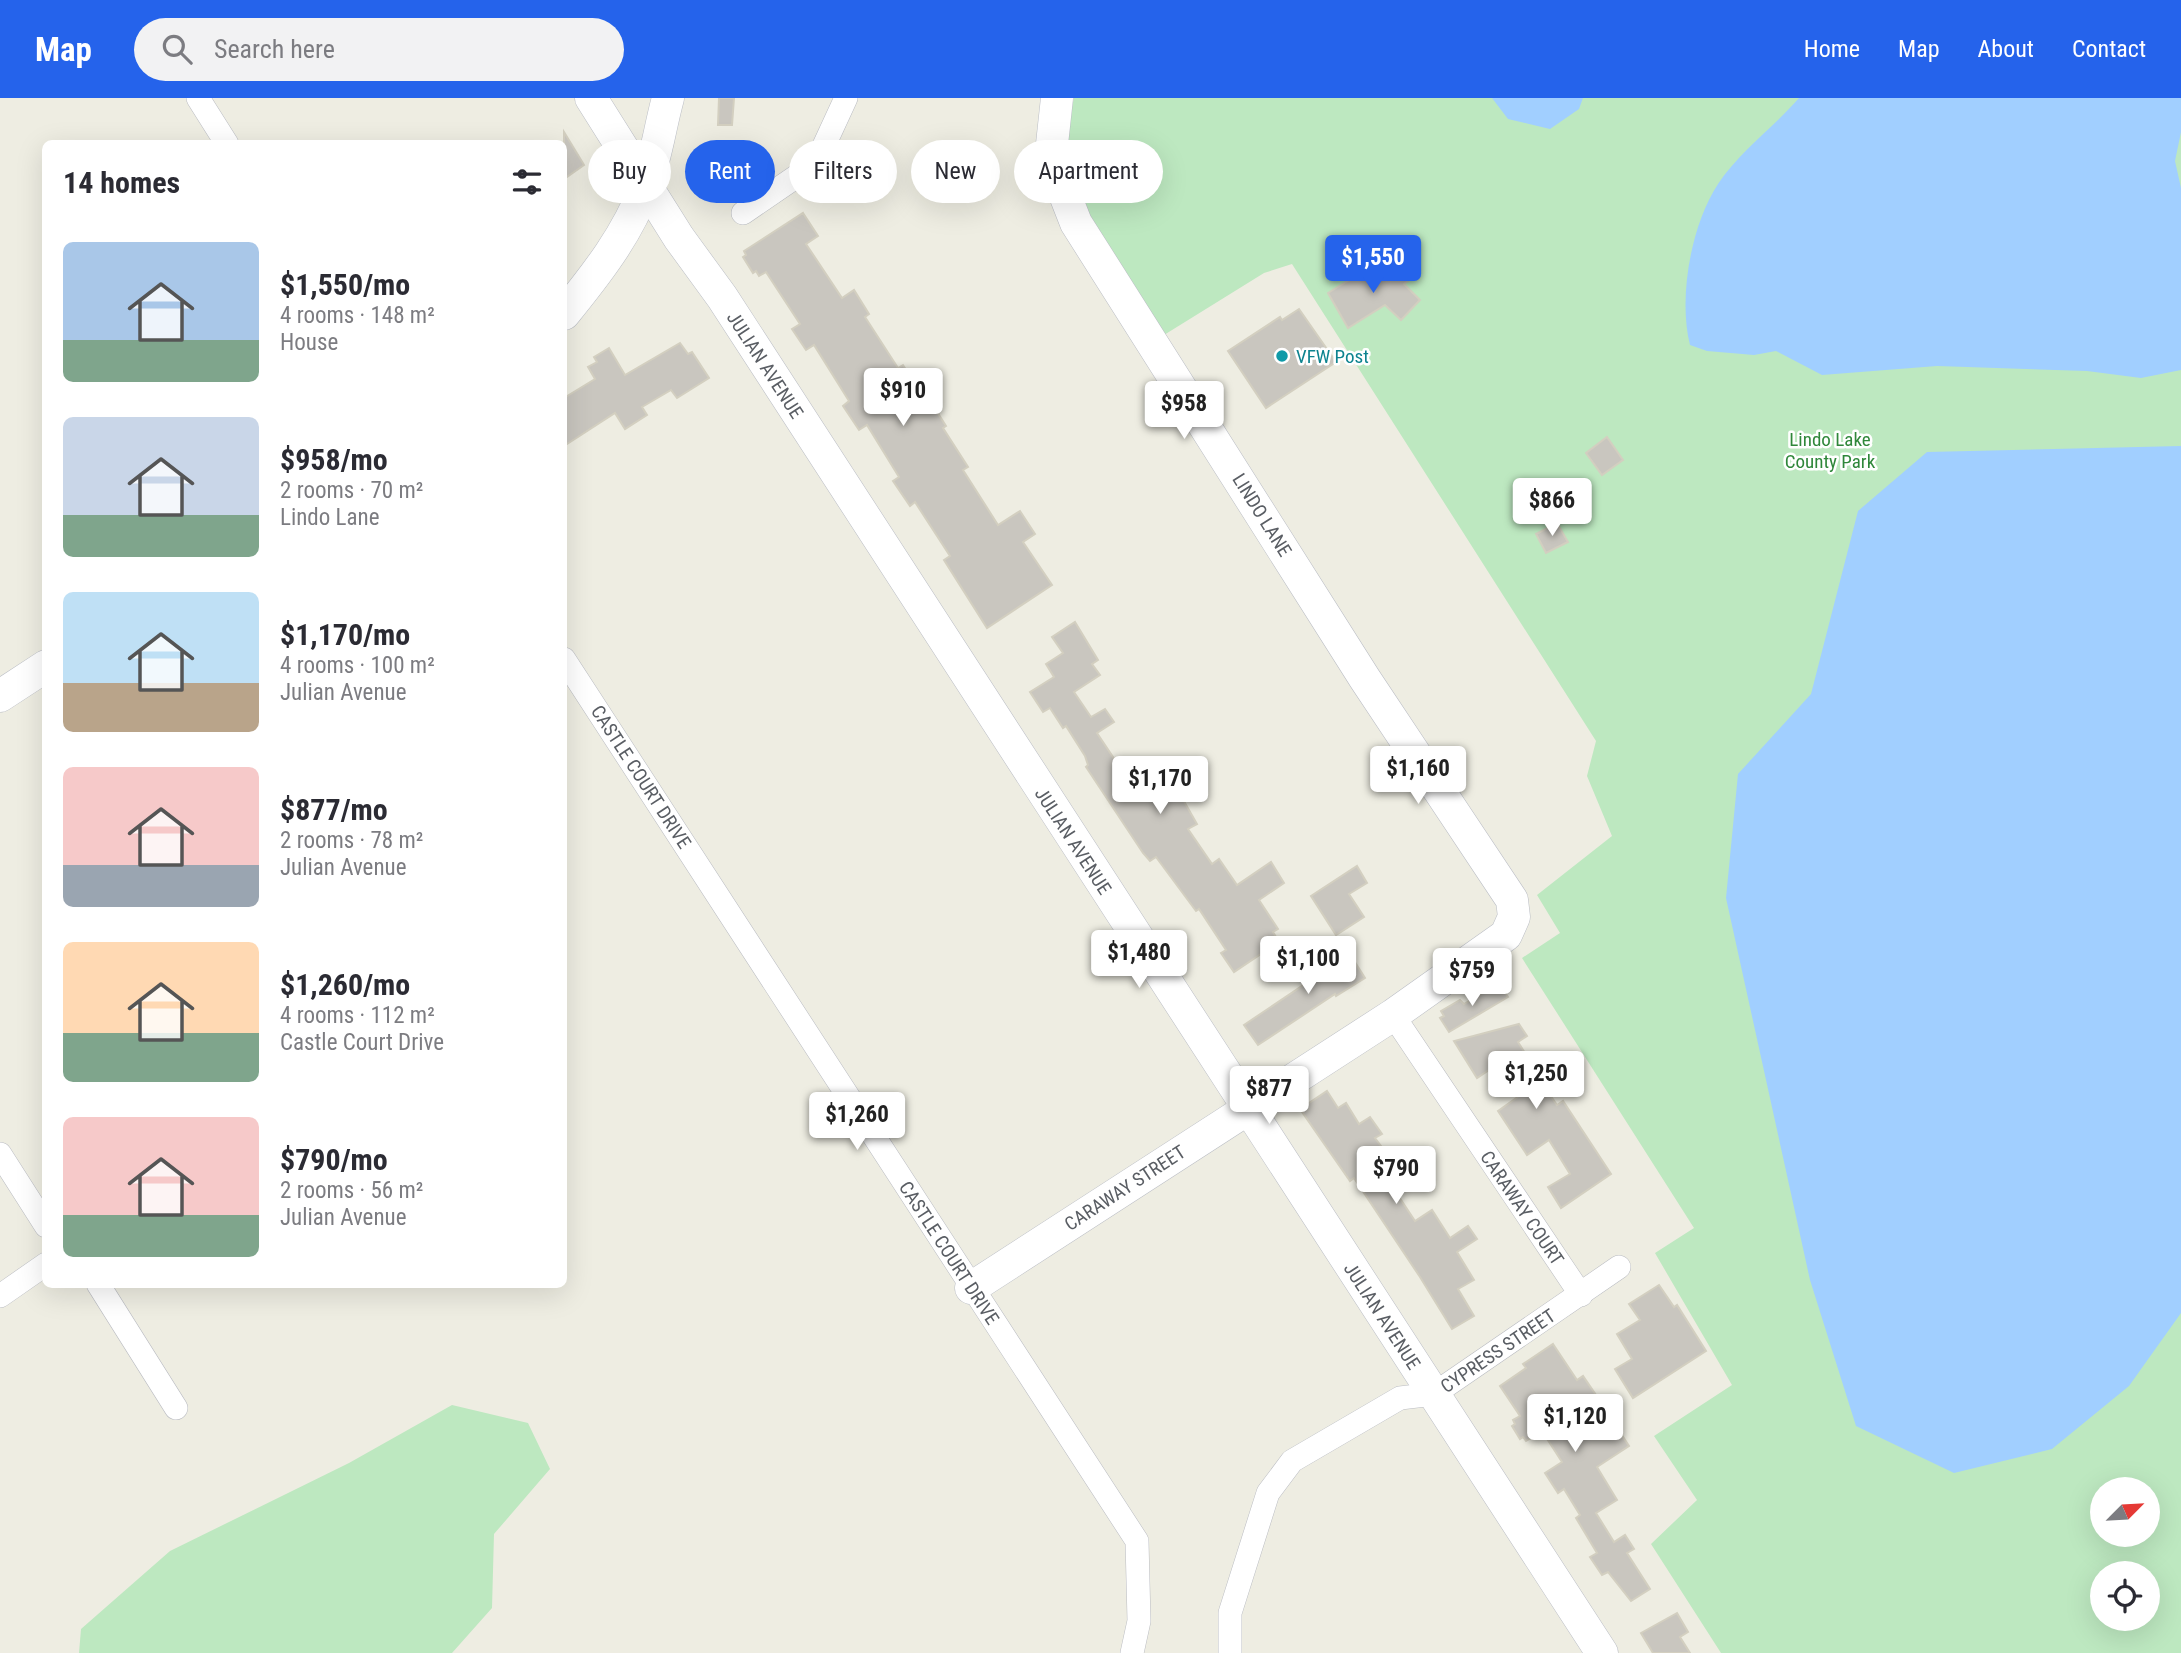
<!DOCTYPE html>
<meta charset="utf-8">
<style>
:root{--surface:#fff;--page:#f2f2f3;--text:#2b2b33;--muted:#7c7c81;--accent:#2563eb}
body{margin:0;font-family:"Roboto Condensed",sans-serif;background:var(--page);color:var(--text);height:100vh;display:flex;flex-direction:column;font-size:26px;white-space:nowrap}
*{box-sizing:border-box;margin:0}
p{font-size:23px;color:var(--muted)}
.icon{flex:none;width:38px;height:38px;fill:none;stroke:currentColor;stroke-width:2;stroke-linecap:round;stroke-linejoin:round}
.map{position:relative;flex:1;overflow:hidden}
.drawer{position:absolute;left:42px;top:42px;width:525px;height:1148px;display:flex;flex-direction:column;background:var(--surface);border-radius:10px;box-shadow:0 7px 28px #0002}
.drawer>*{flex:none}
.guide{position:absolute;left:588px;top:42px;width:665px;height:63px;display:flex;gap:14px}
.needle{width:46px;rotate:66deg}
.buttons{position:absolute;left:2090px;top:1379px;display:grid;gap:14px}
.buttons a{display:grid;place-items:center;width:70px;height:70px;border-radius:50%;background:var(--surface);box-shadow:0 7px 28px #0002;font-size:35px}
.price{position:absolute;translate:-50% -60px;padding:0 16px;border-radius:7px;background:#fff;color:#222;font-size:23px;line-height:46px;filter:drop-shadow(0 2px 4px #0008)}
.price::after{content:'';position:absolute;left:50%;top:42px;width:21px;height:16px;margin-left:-10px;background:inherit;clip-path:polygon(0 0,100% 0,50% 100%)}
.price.on{background:var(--accent);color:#fff}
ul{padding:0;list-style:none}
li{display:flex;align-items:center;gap:21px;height:175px;padding:0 21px}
li span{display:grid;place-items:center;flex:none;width:196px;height:140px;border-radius:10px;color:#555}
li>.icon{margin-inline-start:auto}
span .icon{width:84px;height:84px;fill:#fffc;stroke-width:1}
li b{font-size:30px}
h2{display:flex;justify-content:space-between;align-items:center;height:84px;padding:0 21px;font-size:30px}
.chip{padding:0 24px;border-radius:32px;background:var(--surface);box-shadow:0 7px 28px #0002;font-size:24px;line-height:63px}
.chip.on{background:var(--accent);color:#fff}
header{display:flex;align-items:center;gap:42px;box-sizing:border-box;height:98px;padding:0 35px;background:var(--accent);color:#fff}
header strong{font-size:33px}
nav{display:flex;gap:38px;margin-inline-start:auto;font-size:24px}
.search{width:490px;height:63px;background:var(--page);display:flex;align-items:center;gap:18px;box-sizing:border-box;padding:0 24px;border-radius:38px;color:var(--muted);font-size:26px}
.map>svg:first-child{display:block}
.green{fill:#bde8c0;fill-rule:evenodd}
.water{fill:#a1cfff}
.building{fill:#c9c6bf;stroke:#d3cfc0;stroke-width:2}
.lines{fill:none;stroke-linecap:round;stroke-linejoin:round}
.street-casing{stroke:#babcc2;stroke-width:24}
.secondary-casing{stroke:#bbbec5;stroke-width:33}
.street{stroke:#fff;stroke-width:23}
.secondary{stroke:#fff;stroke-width:32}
.culture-dot{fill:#0f9aa8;stroke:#fff;stroke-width:2.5}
.labels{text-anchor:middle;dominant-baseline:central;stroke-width:5;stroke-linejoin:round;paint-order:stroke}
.culture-label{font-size:19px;fill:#0d838f;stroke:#fff;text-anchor:start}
.street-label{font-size:19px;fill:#5a5e64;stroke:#fff}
.park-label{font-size:19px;fill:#2f873a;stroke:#fff}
</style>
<header>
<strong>Map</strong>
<div class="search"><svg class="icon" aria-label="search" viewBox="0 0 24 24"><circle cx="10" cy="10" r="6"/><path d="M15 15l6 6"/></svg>Search here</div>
<nav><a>Home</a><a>Map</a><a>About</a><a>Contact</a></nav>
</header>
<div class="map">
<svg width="2181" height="1555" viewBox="0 0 2181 1555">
<rect width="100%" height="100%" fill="#eeede2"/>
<g class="green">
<path d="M1074,0H2181V1555H1721L1651,1446L1697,1402L1654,1338L1732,1287L1655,1155L1694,1130L1522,860L1560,835L1537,797L1612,738L1587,678L1596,643L1292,166L1264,175L1164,237C1130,186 1060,105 1065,42C1066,28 1071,14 1074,0ZM2102,1391H2147V1437H2102ZM2102,1475H2147V1521H2102Z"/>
<polygon points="452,1307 528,1325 550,1371 494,1436 492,1510 452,1555 79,1555 81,1531 170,1453 349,1365"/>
</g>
<g class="water">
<polygon points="1492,0 1583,0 1579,11 1550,31 1508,21"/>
<path d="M1799,0H2181V34L2175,63L2181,90V272L2141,280L2087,273L1937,268L1822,277L1776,253L1754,257L1707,253L1690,247C1678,200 1691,127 1718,86C1739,54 1774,29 1799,0Z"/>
<polygon points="2181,348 2181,1215 2129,1288 2052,1351 1954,1375 1856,1328 1810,1182 1726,800 1738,676 1811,596 1858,413 1927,354"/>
</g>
<g class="building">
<polygon points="719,0 734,0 732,27 718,27"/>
<polygon points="564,34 584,67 564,81"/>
<polygon points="803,115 818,138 806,146 842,200 854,192 869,216 865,219 898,270 903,267 915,286 918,284 946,328 943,330 968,369 963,372 998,427 1020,413 1035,436 1023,444 1052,487 987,530 944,462 950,458 915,404 910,408 893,383 899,379 867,327 859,332 843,308 849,303 814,247 806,252 792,231 800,226 766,174 759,178 756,173 753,175 743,159 746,157 744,153"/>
<polygon points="1369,164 1383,178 1393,168 1408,183 1404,186 1420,202 1401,222 1385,207 1348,230 1328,195 1357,177"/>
<polygon points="1299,211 1336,264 1266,310 1228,253 1280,219 1282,222"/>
<polygon points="680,245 688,256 692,254 709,280 677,300 671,292 642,309 647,317 625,331 615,315 564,348 564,300 595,281 588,269 597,264 594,259 609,250 625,277"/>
<polygon points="1607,339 1623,362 1602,377 1586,355"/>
<polygon points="1557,425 1568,444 1546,455 1536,436"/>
<polygon points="1075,524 1098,562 1092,566 1100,577 1074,594 1091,619 1105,611 1114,624 1097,635 1125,677 1128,674 1138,689 1145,685 1152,697 1173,684 1197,726 1188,731 1212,766 1219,761 1237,787 1271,764 1284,785 1259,802 1278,831 1273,834 1279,844 1234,874 1221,855 1226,852 1199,811 1196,813 1156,759 1150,763 1143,755 1086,669 1088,667 1085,658 1066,628 1063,630 1050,610 1043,614 1030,594 1054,579 1046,566 1063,555 1052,539"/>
<polygon points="1357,768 1367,785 1349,796 1364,819 1336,837 1311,798"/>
<polygon points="1344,847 1365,880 1336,898 1335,896 1258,947 1244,927 1330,869 1324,860"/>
<polygon points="1499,885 1508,899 1449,934 1440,920 1444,918 1441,913 1460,902 1464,906"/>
<polygon points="1519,926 1527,938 1518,944 1530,963 1528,965 1557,1007 1563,1003 1611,1076 1561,1110 1548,1089 1570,1076 1549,1042 1527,1057 1498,1013 1519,998 1498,966 1477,980 1454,943"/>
<polygon points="1327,993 1338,1010 1346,1005 1359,1026 1370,1019 1382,1036 1375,1040 1387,1056 1376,1064 1415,1123 1432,1112 1450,1140 1468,1128 1477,1141 1457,1154 1474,1182 1458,1191 1474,1218 1452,1231 1420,1179 1354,1080 1350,1083 1300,1011"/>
<polygon points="1659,1187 1674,1209 1677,1207 1706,1253 1633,1300 1615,1271 1632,1261 1617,1236 1640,1222 1629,1206"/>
<polygon points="1553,1246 1577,1282 1583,1278 1596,1297 1580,1307 1599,1335 1614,1325 1629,1348 1597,1369 1617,1402 1596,1415 1614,1444 1625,1437 1634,1451 1627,1455 1650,1491 1631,1503 1608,1474 1602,1477 1590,1459 1597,1455 1576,1420 1580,1417 1564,1391 1558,1395 1545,1375 1562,1364 1542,1333 1526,1343 1523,1339 1520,1341 1512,1328 1515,1326 1513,1322 1520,1318 1500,1288 1526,1270 1523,1266"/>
<polygon points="1677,1515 1688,1534 1680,1539 1690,1555 1653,1555 1641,1535"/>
</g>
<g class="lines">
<defs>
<g id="street">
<polyline points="198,0 227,46"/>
<polyline points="743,115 816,65 846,0"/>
<polyline points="564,561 1137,1443 1139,1523 1132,1555"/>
<polyline points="1393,917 1581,1197"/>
<polyline points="0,1056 46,1128"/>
<polyline points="98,1186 176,1310"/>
<polyline points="0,1198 46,1166"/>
<polyline points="1230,1555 1230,1515 1268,1395 1292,1363 1400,1300 1434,1296 1619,1169"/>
</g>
<g id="secondary">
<polyline points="591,0 679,140 722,199 1602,1555"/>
<path d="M564,216C595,178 628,136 645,89C656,61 660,29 668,0"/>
<polyline points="0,598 46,568"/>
<polyline points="971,1190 1393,917 1506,837 1514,819 1512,802 1365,581 1076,125 1058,79 1052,46 1057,0"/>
</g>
</defs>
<use href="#street" class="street-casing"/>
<use href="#secondary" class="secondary-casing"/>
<use href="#street" class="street"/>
<use href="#secondary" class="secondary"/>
</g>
<circle class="culture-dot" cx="1282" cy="258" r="7"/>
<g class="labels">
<g class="culture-label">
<text x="1296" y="258">VFW Post</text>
</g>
<g class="street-label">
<text transform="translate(765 267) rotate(57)">JULIAN AVENUE</text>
<text transform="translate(1262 417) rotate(58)">LINDO LANE</text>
<text transform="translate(641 679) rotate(57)">CASTLE COURT DRIVE</text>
<text transform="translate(1073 743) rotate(57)">JULIAN AVENUE</text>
<text transform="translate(1125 1090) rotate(-33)">CARAWAY STREET</text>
<text transform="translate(1522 1110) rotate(56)">CARAWAY COURT</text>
<text transform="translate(949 1155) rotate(57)">CASTLE COURT DRIVE</text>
<text transform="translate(1382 1218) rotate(57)">JULIAN AVENUE</text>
<text transform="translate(1498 1253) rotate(-34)">CYPRESS STREET</text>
</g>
<g class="park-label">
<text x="1830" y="341">Lindo Lake<tspan x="1830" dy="22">County Park</tspan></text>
</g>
</g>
</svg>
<div class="buttons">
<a><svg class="needle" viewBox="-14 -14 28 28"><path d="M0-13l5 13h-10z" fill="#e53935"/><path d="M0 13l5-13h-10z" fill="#7c7c81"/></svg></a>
<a><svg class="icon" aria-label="locate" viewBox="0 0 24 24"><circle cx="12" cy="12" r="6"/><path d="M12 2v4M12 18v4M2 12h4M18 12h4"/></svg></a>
</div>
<b class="price on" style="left:1373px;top:197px">$1,550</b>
<b class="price" style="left:903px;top:330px">$910</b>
<b class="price" style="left:1184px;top:343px">$958</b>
<b class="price" style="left:1552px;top:440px">$866</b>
<b class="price" style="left:1418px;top:708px">$1,160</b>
<b class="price" style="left:1160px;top:718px">$1,170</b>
<b class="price" style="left:1139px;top:892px">$1,480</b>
<b class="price" style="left:1308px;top:898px">$1,100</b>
<b class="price" style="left:1472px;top:910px">$759</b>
<b class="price" style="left:1536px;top:1013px">$1,250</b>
<b class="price" style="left:1269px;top:1028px">$877</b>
<b class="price" style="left:857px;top:1054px">$1,260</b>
<b class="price" style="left:1396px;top:1108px">$790</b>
<b class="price" style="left:1575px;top:1356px">$1,120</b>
<div class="guide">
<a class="chip">Buy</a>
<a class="chip on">Rent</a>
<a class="chip">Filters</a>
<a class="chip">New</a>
<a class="chip">Apartment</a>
</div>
<section class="drawer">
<h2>14 homes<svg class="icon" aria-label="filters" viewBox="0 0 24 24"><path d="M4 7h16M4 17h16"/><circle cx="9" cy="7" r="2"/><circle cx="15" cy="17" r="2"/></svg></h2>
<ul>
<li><span style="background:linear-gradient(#a9c7e8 70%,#7fa58c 0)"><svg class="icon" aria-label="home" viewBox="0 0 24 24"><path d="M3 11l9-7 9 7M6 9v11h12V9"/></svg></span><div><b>$1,550/mo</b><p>4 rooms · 148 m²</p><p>House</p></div></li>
<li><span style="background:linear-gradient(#c9d6e8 70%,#7fa58c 0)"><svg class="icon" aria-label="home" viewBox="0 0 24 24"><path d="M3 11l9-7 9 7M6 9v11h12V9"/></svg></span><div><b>$958/mo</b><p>2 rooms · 70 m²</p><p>Lindo Lane</p></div></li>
<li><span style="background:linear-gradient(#bfe0f5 65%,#b9a48a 0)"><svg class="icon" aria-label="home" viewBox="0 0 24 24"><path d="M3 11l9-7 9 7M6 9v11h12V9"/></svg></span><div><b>$1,170/mo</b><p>4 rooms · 100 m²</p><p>Julian Avenue</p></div></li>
<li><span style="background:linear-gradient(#f6c9c9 70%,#9aa5b1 0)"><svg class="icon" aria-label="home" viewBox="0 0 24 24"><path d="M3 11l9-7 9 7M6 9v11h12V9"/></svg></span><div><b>$877/mo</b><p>2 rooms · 78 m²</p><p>Julian Avenue</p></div></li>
<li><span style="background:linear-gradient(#ffd9b3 65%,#7fa58c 0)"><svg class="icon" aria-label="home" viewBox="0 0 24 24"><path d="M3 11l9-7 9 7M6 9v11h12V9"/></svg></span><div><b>$1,260/mo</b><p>4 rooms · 112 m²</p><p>Castle Court Drive</p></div></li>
<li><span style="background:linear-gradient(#f6c9c9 70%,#7fa58c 0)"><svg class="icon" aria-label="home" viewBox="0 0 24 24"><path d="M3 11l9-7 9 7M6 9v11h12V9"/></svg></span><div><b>$790/mo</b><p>2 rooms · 56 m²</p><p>Julian Avenue</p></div></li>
</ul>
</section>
</div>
